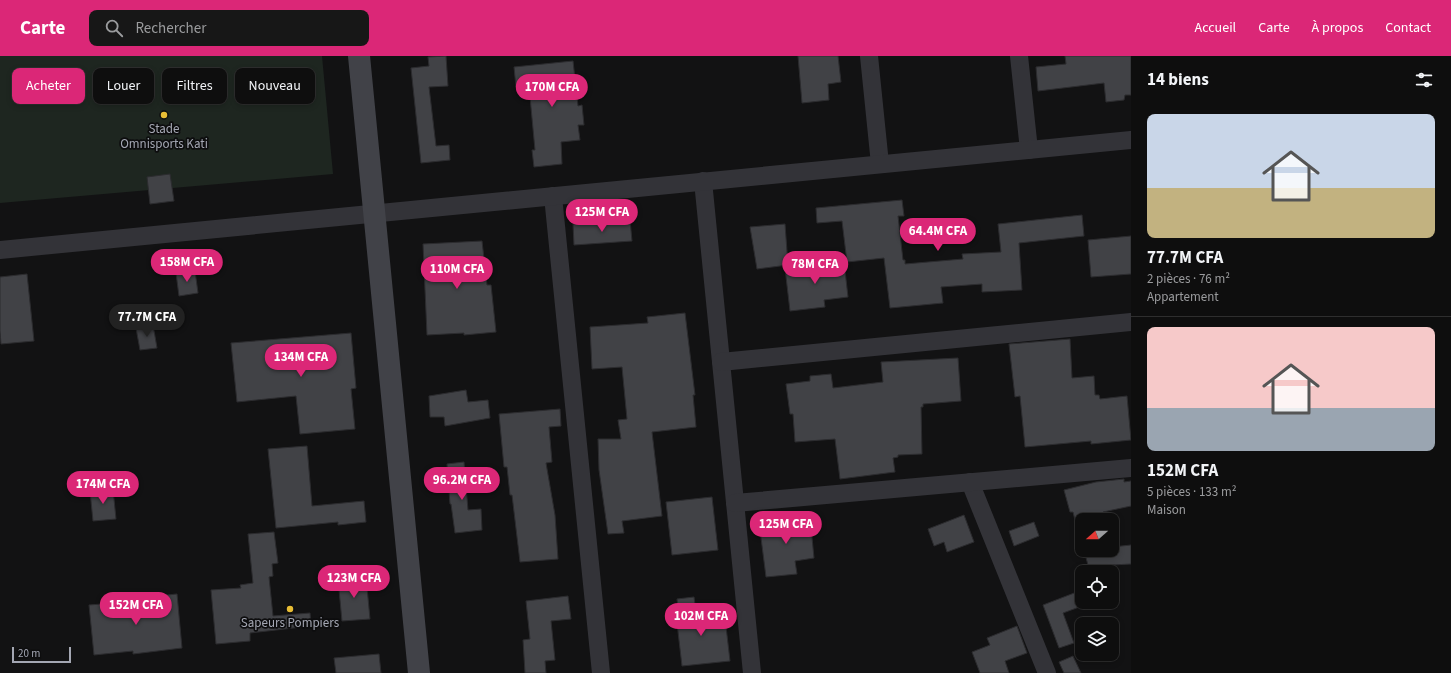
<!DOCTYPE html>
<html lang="fr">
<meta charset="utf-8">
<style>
:root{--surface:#0e0e0e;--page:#171717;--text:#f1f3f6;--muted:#9b9c9e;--line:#2e2e2e;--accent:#db2777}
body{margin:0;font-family:"Source Sans 3",sans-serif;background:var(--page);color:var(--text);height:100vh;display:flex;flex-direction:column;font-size:15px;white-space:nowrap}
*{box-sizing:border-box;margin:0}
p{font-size:13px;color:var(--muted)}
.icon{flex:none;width:22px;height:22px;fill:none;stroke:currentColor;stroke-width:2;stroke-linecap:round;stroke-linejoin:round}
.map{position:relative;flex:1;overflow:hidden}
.side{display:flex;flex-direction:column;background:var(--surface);width:320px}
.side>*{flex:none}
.hud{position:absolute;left:12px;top:12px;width:380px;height:36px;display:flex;gap:8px}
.needle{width:26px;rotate:249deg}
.controls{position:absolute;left:1075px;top:457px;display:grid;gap:8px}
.controls a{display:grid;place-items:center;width:44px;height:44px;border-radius:8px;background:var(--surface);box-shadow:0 2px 6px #0003,0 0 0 1px var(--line);font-size:20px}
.scale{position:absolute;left:12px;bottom:10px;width:59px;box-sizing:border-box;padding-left:4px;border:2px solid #a4a7b3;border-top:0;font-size:11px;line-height:14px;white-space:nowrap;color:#a4a7b3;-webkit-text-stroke:3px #0d0d0e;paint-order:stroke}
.price{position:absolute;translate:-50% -34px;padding:0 9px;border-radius:14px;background:var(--accent);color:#fff;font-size:13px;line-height:26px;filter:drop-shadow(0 1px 2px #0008)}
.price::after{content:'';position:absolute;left:50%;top:24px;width:12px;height:9px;margin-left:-6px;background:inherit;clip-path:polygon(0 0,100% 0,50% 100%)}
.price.current{background:#222;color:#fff}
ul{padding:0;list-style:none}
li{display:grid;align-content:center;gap:8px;height:212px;padding:0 16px}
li+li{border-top:1px solid var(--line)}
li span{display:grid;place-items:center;height:124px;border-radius:8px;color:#555}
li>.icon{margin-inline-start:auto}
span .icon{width:72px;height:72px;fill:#fffc;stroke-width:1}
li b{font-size:17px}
h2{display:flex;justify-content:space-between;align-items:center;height:48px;padding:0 16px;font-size:17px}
.chip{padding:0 14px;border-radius:8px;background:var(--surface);box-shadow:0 2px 6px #0003,0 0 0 1px var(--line);font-size:14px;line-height:36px}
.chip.current{background:var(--accent);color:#fff}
header{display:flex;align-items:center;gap:24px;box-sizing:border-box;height:56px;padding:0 20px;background:var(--accent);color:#fff}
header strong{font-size:19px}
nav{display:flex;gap:22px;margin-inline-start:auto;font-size:14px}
.search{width:280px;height:36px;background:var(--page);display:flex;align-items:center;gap:10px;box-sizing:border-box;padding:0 14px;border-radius:8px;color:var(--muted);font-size:15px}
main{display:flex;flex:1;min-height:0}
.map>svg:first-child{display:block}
.garden{fill:#1e2620}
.building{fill:#414246;stroke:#2c2c2f}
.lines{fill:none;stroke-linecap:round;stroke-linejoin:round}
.minor{stroke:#333338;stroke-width:18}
.secondary{stroke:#414248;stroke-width:22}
.poi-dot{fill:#e8bd35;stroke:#0d0d0e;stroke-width:1.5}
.labels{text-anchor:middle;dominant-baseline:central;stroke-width:3.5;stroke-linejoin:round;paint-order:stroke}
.poi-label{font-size:13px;fill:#a4a7b3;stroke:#0d0d0e}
</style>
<header>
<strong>Carte</strong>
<div class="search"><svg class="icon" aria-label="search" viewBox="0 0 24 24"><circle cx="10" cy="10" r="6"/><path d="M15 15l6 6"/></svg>Rechercher</div>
<nav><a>Accueil</a><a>Carte</a><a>À propos</a><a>Contact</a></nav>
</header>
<main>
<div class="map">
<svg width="1131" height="617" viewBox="0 0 1131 617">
<rect width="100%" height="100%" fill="#121213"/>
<polygon class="garden" points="0,0 322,0 333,118 0,147"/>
<g class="building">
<polygon points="446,0 448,30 429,31 436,90 449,89 450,104 421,107 411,12 429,10 428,1"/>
<polygon points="798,0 838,0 841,26 828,28 829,44 802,47"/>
<polygon points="1065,0 1131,0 1131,39 1125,39 1124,44 1106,46 1104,27 1038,35 1036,11 1066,8"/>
<polygon points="573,5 578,50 582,49 584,69 578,69 580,84 561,86 562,108 534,111 532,94 535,94 529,30 516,31 514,11"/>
<polygon points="170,118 174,145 150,148 147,121"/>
<polygon points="902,144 904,160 898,160 903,204 905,204 905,208 963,203 962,198 1001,196 998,168 1082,159 1084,180 1019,187 1022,234 982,236 982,228 941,231 943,247 890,252 884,202 847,206 842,165 817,167 816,152"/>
<polygon points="630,164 632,185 574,189 573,168"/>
<polygon points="785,168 788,209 757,213 750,171"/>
<polygon points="1131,180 1131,218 1091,221 1088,184"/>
<polygon points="482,185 487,229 491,229 496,276 464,279 464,277 427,279 423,188"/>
<polygon points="844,206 848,241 824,244 825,251 790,255 785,212"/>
<polygon points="195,215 198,237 179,240 176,217"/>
<polygon points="27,218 34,285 1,288 0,275 0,221"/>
<polygon points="685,257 695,339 693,339 696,371 652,376 662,460 622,465 624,477 608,478 599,414 598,383 621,383 618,364 627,363 622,311 592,313 590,271 648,267 647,261"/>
<polygon points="153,269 157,292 140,294 136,272"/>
<polygon points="351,277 356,332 351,333 355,373 300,378 296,340 237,346 231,287"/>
<polygon points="1070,283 1072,322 1094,320 1095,339 1099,339 1100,343 1127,340 1131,384 1091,388 1091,385 1025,391 1020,340 1015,341 1009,288"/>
<polygon points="958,302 961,345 923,348 923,351 921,351 922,398 898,399 898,401 893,402 895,416 840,423 835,383 795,386 793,358 790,358 786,328 810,325 810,320 831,318 833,332 883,326 881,306"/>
<polygon points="466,334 468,346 488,344 490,362 445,370 444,361 430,361 429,340"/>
<polygon points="560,353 561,370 549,371 552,406 546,407 555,459 558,503 520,506 512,439 510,439 507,411 504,411 499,358"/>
<polygon points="307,390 312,450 364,445 366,466 338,469 338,466 276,472 268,393"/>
<polygon points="464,406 468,454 481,453 482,474 455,477 451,448 450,448 447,408"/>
<polygon points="1124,423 1124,426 1131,425 1131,450 1103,456 1105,464 1075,464 1073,456 1070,456 1064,434 1096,426"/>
<polygon points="113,433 116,463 93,465 90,435"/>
<polygon points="712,441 718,494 672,499 666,446"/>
<polygon points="964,459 974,486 947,496 944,486 934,490 928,473"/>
<polygon points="810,461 814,502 795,505 797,518 766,521 759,466"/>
<polygon points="1034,466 1039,480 1014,490 1009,475"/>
<polygon points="274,476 278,507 272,508 273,520 269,521 273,560 310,557 311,570 250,577 250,585 216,588 211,534 241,532 240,529 253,527 248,478"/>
<polygon points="1131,489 1131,508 1112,509 1089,513 1084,494 1112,494 1112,491"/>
<polygon points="366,521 370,563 342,565 338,523"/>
<polygon points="1082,534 1082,550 1063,557 1074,587 1059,592 1043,549"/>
<polygon points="177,538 182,592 133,598 133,595 94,599 89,549 127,546 127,543"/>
<polygon points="568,540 571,563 551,565 555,604 545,605 546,617 525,617 523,584 530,583 526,545"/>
<polygon points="694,541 697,565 725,562 730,605 682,610 677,567 680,567 677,543"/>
<polygon points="1017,570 1027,597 1005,605 1009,617 980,617 972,596 990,589 987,582"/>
<polygon points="379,598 381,617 336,617 334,602"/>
<polygon points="1073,600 1081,617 1064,617 1059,606"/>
</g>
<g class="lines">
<g class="minor">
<polyline points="869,0 880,108"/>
<polyline points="1019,0 1029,94"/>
<polyline points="703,125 752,617"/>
<polyline points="553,140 601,617"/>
<polyline points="0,194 1131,84"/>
<polyline points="721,306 1131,266"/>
<polyline points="970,426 1047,617"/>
<polyline points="735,447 1131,412"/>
</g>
<polyline class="secondary" points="359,0 419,617"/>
</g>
<g class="poi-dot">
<circle cx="164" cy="59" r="4"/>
<circle cx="290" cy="553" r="4"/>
</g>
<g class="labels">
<g class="poi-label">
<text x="164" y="73">Stade<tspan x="164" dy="15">Omnisports Kati</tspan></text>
<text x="290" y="567">Sapeurs Pompiers</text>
</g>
</g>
</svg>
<div class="controls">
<a><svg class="needle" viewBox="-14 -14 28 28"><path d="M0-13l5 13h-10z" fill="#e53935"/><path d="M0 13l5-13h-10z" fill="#9b9c9e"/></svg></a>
<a><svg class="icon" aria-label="locate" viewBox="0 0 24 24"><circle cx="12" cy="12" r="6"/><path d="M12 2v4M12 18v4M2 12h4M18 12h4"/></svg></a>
<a><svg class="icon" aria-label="layers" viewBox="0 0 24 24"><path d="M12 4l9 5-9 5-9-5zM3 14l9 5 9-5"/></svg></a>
</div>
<div class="scale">20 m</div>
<b class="price" style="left:552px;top:52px">170M CFA</b>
<b class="price" style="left:602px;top:177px">125M CFA</b>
<b class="price" style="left:938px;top:196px">64.4M CFA</b>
<b class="price" style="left:187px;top:227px">158M CFA</b>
<b class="price" style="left:815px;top:229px">78M CFA</b>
<b class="price" style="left:457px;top:234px">110M CFA</b>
<b class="price current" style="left:147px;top:282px">77.7M CFA</b>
<b class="price" style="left:301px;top:322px">134M CFA</b>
<b class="price" style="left:462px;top:445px">96.2M CFA</b>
<b class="price" style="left:103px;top:449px">174M CFA</b>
<b class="price" style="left:786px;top:489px">125M CFA</b>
<b class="price" style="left:354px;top:543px">123M CFA</b>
<b class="price" style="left:136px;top:570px">152M CFA</b>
<b class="price" style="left:701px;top:581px">102M CFA</b>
<div class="hud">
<a class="chip current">Acheter</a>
<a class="chip">Louer</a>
<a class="chip">Filtres</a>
<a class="chip">Nouveau</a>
</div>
</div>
<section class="side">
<h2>14 biens<svg class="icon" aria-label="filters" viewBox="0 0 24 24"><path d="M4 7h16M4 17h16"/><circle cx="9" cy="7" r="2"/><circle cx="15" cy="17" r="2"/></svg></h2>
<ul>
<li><span style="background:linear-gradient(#c9d6e8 60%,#c2b280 0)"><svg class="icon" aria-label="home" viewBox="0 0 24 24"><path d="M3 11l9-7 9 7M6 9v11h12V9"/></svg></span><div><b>77.7M CFA</b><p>2 pièces · 76 m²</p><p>Appartement</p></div></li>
<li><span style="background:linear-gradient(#f6c9c9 65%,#9aa5b1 0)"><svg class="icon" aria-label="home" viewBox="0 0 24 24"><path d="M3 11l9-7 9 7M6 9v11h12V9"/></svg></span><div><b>152M CFA</b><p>5 pièces · 133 m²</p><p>Maison</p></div></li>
</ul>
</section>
</main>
